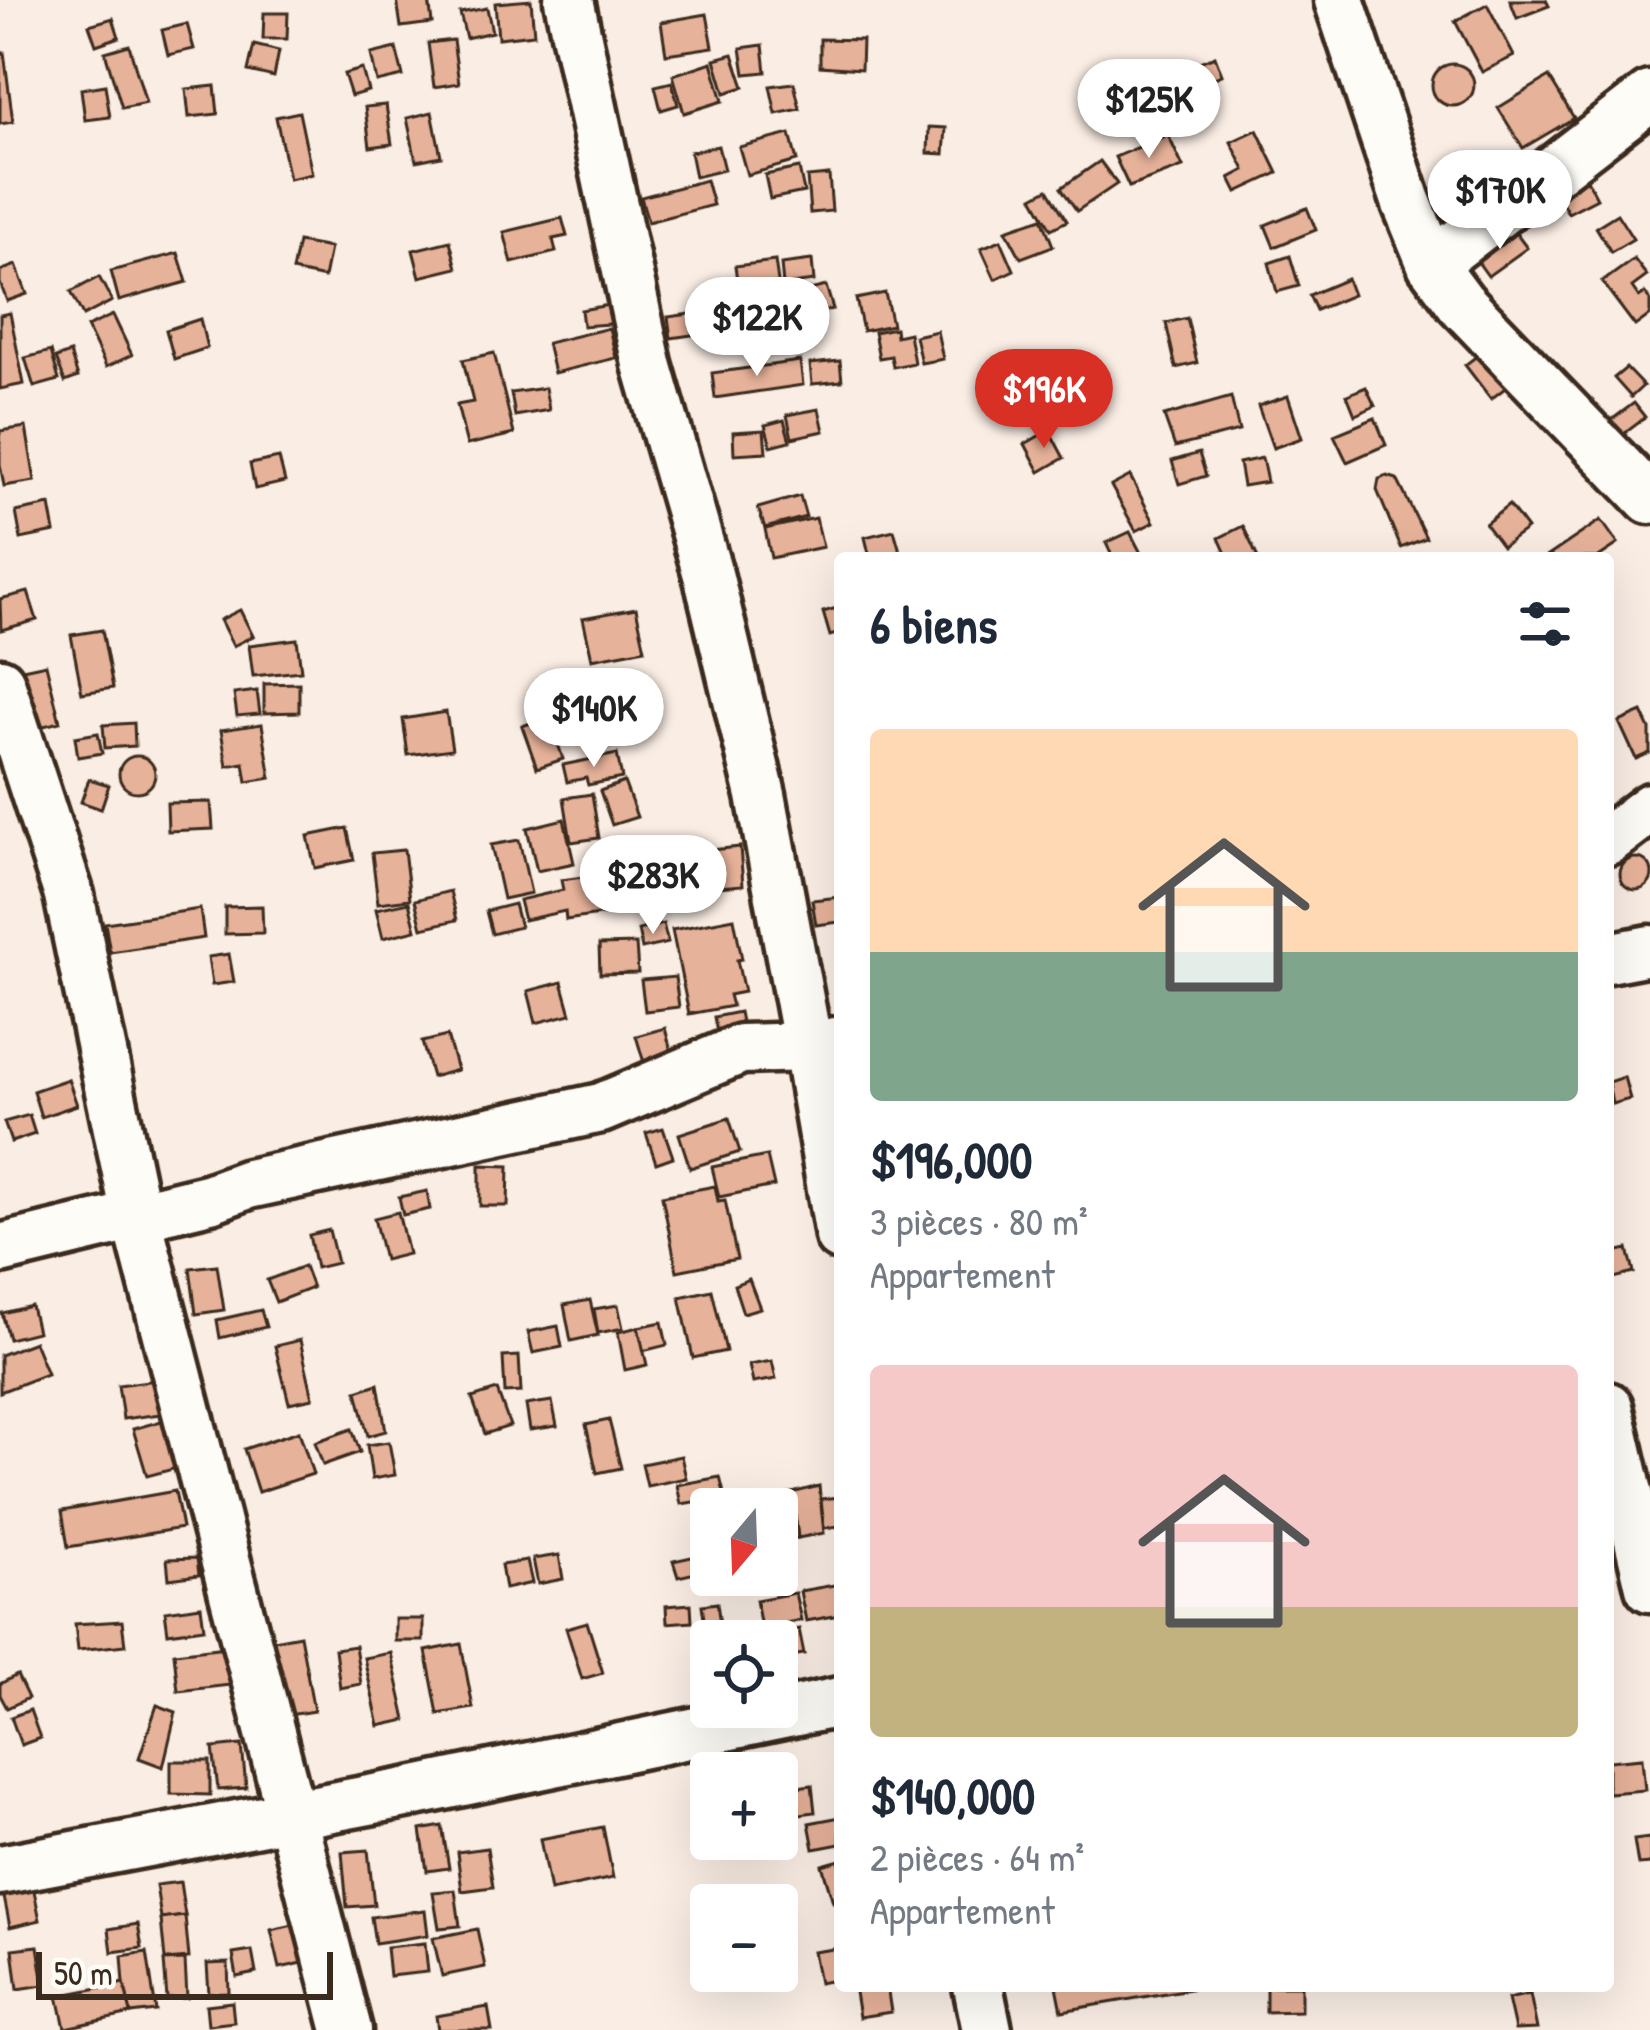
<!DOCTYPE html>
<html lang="fr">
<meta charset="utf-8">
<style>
:root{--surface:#fff;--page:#f2f2f3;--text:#1f2937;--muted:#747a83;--accent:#d93025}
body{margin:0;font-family:"Patrick Hand",sans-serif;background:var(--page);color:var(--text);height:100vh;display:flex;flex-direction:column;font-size:45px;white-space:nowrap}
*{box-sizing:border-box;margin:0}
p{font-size:39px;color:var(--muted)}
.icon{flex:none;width:66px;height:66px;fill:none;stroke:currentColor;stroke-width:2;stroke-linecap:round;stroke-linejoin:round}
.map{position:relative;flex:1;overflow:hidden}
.drawer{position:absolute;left:834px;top:552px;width:780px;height:1440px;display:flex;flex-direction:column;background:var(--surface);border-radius:12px;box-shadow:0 12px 48px #0002}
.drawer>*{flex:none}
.needle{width:78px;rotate:199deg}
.buttons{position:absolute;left:690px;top:1488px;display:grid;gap:24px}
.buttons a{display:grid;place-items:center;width:108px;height:108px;border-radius:12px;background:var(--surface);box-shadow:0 12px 48px #0002;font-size:60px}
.scale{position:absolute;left:36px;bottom:30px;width:297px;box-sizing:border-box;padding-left:12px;border:6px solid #3b2a1e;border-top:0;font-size:33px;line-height:42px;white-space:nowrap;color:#3b2a1e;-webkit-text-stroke:9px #fdfcf7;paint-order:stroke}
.price{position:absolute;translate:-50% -102px;padding:0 27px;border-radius:42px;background:#fff;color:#222;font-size:39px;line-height:78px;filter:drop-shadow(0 3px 6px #0008)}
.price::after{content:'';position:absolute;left:50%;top:72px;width:36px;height:27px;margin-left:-18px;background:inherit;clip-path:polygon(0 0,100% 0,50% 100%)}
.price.on{background:var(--accent);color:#fff}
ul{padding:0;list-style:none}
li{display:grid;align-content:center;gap:24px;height:636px;padding:0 36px}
li span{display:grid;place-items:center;height:372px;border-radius:12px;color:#555}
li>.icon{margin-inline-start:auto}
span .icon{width:216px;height:216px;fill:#fffc;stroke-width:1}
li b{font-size:51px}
h2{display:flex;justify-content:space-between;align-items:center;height:144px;padding:0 36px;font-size:51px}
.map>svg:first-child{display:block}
.building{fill:#e7b29a;stroke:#3b2a1e;stroke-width:3}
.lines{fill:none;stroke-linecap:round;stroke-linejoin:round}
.street-casing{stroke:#3b2a1e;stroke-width:57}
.street{stroke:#fdfcf7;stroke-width:48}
</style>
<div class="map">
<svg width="1650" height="2030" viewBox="0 0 1650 2030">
<rect width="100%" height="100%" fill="#f9ede4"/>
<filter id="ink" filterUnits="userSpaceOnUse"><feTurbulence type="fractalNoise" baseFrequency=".00833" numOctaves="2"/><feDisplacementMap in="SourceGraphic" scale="24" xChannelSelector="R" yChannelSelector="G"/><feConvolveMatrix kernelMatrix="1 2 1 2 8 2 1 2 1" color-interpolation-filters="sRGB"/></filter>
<g filter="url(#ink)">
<g class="building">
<polygon points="397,0 429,0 432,23 401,27"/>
<polygon points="531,0 534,34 498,38 495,3"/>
<polygon points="1510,0 1546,0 1549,6 1517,18"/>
<polygon points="1487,4 1514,56 1482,72 1455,21"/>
<polygon points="487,8 492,32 466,38 460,13"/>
<polygon points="264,13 288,13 287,39 263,39"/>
<polygon points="707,14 713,47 666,54 661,22"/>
<polygon points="113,18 119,37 96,45 89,25"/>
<polygon points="187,24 194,49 168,55 162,30"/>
<polygon points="820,39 862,40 861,69 820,66"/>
<polygon points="453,40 459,83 434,87 428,43"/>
<polygon points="129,45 146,103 122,108 105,52"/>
<polygon points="254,45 279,51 274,77 248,71"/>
<polygon points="763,45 766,72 745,74 741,48"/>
<polygon points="396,48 403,76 377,82 371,54"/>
<polygon points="0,52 4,52 13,122 0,124"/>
<polygon points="733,54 744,87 725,93 715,59"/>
<polygon points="1215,56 1222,75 1202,83 1194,64"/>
<polygon points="712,62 723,101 684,113 673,75"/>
<circle cx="1453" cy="85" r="21"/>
<polygon points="362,69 368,91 351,96 344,74"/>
<polygon points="1549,77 1574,118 1523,148 1498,108"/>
<polygon points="672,82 678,105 661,110 655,86"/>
<polygon points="794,83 800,109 776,114 770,86"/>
<polygon points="105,85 110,117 85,120 81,89"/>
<polygon points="215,86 218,114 189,117 186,89"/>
<polygon points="386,105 392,144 370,147 365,107"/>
<polygon points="299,112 312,174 289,179 276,117"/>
<polygon points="432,112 441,156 416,161 407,118"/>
<polygon points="929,127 946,128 944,154 928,153"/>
<polygon points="1257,130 1278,173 1237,192 1230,178 1245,170 1231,142"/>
<polygon points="790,134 797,161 747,175 739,147"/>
<polygon points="1168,135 1183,167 1129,187 1115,157"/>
<polygon points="718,146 724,170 695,177 690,152"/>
<polygon points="1100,161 1117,184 1077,211 1061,188"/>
<polygon points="799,168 804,192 770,199 765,175"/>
<polygon points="829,175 832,211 810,213 807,177"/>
<polygon points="1587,179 1597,198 1568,213 1558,195"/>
<polygon points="706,180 713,205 648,222 641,197"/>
<polygon points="1048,189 1067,221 1051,229 1033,197"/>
<polygon points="1307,208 1316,230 1274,247 1265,225"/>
<polygon points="1617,214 1633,239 1611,252 1596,227"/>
<polygon points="562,218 567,236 553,239 556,252 512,263 504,232"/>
<polygon points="1042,218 1053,246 1021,258 1006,230"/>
<polygon points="1512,228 1527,248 1488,276 1473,255"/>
<polygon points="1001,240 1014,270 995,279 981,248"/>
<polygon points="450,241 457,268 420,277 413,250"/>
<polygon points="298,242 330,248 324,278 292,271"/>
<polygon points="178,253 187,282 119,301 111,271"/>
<polygon points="1290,256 1299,286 1277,292 1269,263"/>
<polygon points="1634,259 1647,276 1632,287 1639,297 1645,293 1650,300 1650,315 1635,326 1602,282"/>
<polygon points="812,260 814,281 783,285 781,264"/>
<polygon points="775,261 779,289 739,294 735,266"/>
<polygon points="16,265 27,294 7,301 0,283 0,271"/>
<polygon points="99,277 112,301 83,316 71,292"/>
<polygon points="1347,279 1353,295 1316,310 1309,295"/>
<polygon points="826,286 833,309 802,316 797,293"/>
<polygon points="885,293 892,325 863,331 856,299"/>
<polygon points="782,294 786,317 753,322 750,298"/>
<polygon points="620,303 621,323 583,326 581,310"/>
<polygon points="743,307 746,327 671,338 668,317"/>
<polygon points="10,313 24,384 0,389 0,315"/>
<polygon points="113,315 132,355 106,367 87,327"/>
<polygon points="1187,318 1197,363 1176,368 1166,323"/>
<polygon points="200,319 207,348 174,359 166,330"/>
<polygon points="609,328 616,358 554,373 547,343"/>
<polygon points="895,328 896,336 909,333 914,363 893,367 891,356 879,358 874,332"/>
<polygon points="937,331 943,359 921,363 915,336"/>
<polygon points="1487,348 1513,382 1491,399 1465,365"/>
<polygon points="51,351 59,380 34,387 25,358"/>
<polygon points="70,353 78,377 65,382 56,358"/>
<polygon points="494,353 514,434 467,445 457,405 473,402 463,360"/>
<polygon points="800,361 803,385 715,398 712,373"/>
<polygon points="840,361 842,381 812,384 810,364"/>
<polygon points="1626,368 1643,386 1631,397 1614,378"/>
<polygon points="1366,387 1375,406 1355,415 1347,395"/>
<polygon points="545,388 549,410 515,416 511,393"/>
<polygon points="1288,396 1302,438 1273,448 1258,406"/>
<polygon points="1231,397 1239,431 1175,447 1164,416"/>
<polygon points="1634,403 1645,417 1613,441 1602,427"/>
<polygon points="819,409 824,431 792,438 787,415"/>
<polygon points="1375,418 1386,445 1347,462 1334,435"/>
<polygon points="784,420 790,441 771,446 765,425"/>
<polygon points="26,427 35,481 4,486 0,464 0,431"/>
<polygon points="764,430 766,452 734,454 733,432"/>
<polygon points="1049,430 1064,458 1040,472 1025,444"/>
<polygon points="1199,453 1206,476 1179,484 1172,461"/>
<polygon points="279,458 285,482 255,489 250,464"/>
<polygon points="1262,458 1267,482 1243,486 1239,463"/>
<polygon points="1130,476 1154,522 1136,531 1111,486"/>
<polygon points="1387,476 1397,479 1426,538 1401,548 1377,490 1379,479"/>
<polygon points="800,496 806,517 765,528 758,508"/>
<polygon points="50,505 55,532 21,539 16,512"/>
<polygon points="1509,505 1527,529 1502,547 1485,524"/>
<polygon points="816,518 823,547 771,558 765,529"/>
<polygon points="1601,520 1618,544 1597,558 1545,558"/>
<polygon points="1243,526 1258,558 1228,558 1219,538"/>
<polygon points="894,530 902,558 870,558 865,537"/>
<polygon points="1130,532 1141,553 1131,558 1113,558 1106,543"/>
<polygon points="28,592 37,620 1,630 0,599"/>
<polygon points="840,607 840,633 830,636 823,612"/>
<polygon points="636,608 645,649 592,659 583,618"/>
<polygon points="240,610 253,636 233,646 220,620"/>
<polygon points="102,630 113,688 82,693 71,635"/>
<polygon points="297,639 301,671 253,676 249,645"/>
<polygon points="46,664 60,722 32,729 18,670"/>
<polygon points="299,683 299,712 264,713 264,684"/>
<polygon points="257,691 260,714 237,716 234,694"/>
<polygon points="446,712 452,749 408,755 403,719"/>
<polygon points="1642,712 1650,729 1650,753 1636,759 1619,722"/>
<polygon points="549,717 563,759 537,768 522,726"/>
<polygon points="134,723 135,746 105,748 103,725"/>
<polygon points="262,724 271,778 247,782 244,763 227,766 221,730"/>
<polygon points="98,733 102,753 78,757 75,737"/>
<polygon points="617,754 622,778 588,785 586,778 567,782 563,765"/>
<circle cx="137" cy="774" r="18"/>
<polygon points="89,779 109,785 101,809 81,802"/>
<polygon points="624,782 637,817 612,825 600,791"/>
<polygon points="592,794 599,838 571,842 564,798"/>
<polygon points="211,802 213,829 168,831 167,803"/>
<polygon points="564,819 574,863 537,871 527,828"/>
<polygon points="347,828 354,860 315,868 308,836"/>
<polygon points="519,840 531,893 503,899 491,845"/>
<polygon points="740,847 743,885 706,888 701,851"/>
<polygon points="404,850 410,899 378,903 372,853"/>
<circle cx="1636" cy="874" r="16"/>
<polygon points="620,872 625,911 566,920 565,911 524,920 519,900 563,890 561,880"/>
<polygon points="450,891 457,920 422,928 415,900"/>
<polygon points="840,897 840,922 816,925 812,900"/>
<polygon points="409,902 416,930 383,938 376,909"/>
<polygon points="514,904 520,927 492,934 486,911"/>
<polygon points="262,906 263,933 225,934 225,907"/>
<polygon points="200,909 204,938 110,952 105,923"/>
<polygon points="734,918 742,959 737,960 744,992 729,995 732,1006 689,1014 672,930"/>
<polygon points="663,924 668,943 642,949 638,930"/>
<polygon points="636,944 638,973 600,974 599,945"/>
<polygon points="229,954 234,982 212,985 208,957"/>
<polygon points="675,977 679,1007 645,1011 641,980"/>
<polygon points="562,982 571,1014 536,1023 528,991"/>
<polygon points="739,1012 743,1032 718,1037 714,1017"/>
<polygon points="665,1028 673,1058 645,1066 636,1036"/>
<polygon points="447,1036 457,1070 432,1077 422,1042"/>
<polygon points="1624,1077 1630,1099 1612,1104 1608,1082"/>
<polygon points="68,1079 77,1105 41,1117 33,1091"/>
<polygon points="29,1115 35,1134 11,1142 4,1122"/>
<polygon points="729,1118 740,1152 690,1168 679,1134"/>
<polygon points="663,1128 673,1157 656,1163 646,1133"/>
<polygon points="767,1156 774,1186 719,1197 712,1167"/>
<polygon points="480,1165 509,1166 508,1206 480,1206"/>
<polygon points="715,1186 718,1201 725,1200 737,1259 677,1271 662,1196"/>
<polygon points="427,1191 430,1209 403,1215 399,1197"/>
<polygon points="398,1212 408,1254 384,1260 374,1218"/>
<polygon points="329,1230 337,1263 316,1268 309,1235"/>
<polygon points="1628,1249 1634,1273 1614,1278 1609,1253"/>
<polygon points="217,1265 224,1310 196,1314 190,1268"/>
<polygon points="304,1266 312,1288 276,1302 267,1280"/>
<polygon points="749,1279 760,1308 743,1313 734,1285"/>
<polygon points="712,1290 726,1351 693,1358 680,1297"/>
<polygon points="590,1300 598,1335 571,1341 564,1305"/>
<polygon points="618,1305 623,1328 598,1333 594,1309"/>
<polygon points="31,1306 37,1332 9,1339 2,1313"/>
<polygon points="261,1310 266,1327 220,1338 217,1320"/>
<polygon points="662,1322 667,1345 643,1351 638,1327"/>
<polygon points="558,1326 562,1347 533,1353 528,1332"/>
<polygon points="638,1327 647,1365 625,1370 618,1332"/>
<polygon points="300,1340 313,1398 289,1403 275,1346"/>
<polygon points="34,1342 47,1374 0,1392 0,1355"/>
<polygon points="519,1356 521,1392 505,1393 503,1357"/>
<polygon points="772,1361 776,1379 753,1383 749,1365"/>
<polygon points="164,1379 168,1413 123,1419 118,1385"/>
<polygon points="378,1384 386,1431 368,1436 357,1391"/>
<polygon points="497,1390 510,1426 485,1434 472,1398"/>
<polygon points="552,1401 557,1426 530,1430 526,1405"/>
<polygon points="175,1417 188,1465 147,1476 133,1429"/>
<polygon points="609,1420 621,1468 597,1473 586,1425"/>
<polygon points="352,1429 360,1452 323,1465 315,1442"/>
<polygon points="299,1431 313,1474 258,1492 244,1449"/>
<polygon points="389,1442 395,1475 372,1479 367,1445"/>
<polygon points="681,1456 686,1478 647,1486 642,1464"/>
<polygon points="720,1477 725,1497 681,1504 677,1485"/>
<polygon points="819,1486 824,1533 798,1538 792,1493"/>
<polygon points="175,1491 182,1528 68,1547 62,1511"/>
<polygon points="792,1493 798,1538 777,1541 777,1509 750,1509"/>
<polygon points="840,1497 840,1526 824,1528 821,1499"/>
<polygon points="559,1555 563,1579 538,1584 533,1559"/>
<polygon points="696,1556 700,1572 678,1577 673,1561"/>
<polygon points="197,1558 199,1575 169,1579 167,1559"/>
<polygon points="527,1561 532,1583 505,1589 501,1565"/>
<polygon points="840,1584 840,1615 806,1621 800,1591"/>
<polygon points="795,1593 801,1620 761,1628 756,1600"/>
<polygon points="717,1603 721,1632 706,1633 702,1605"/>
<polygon points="691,1604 692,1621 667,1623 666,1606"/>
<polygon points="201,1606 204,1628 168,1633 165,1611"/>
<rect x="395" y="1619" width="28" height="22"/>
<polygon points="122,1621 125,1645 78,1650 75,1624"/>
<polygon points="587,1622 603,1673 582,1679 566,1628"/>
<polygon points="799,1629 804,1654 777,1658 777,1641 762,1641 761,1636"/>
<polygon points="300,1635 314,1711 282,1716 268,1641"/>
<polygon points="461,1644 473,1708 438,1714 426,1651"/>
<polygon points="235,1646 239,1684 178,1691 174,1653"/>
<polygon points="355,1646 361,1684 340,1688 335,1649"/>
<polygon points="391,1653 406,1720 379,1726 364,1658"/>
<polygon points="17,1675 28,1698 7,1708 0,1695 0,1684"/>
<polygon points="157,1705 176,1712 163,1767 139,1758"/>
<polygon points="30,1710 40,1738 21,1745 11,1717"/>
<polygon points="242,1745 246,1788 218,1790 213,1748"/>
<polygon points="1642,1758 1645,1790 1608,1793 1608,1761"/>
<polygon points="171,1761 210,1761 210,1795 171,1794"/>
<polygon points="812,1785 815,1812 792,1815 789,1788"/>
<polygon points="840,1817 840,1844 814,1849 809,1823"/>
<polygon points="442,1826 449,1868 427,1871 421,1830"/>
<polygon points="603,1827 613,1878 550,1891 540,1839"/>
<polygon points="1650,1838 1650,1864 1638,1865 1634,1840"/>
<polygon points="487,1848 493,1887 462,1891 457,1852"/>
<polygon points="368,1850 374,1905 347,1907 342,1852"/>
<polygon points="840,1860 840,1900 833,1902 822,1865"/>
<polygon points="31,1876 40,1920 10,1927 1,1882"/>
<polygon points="180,1882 185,1916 161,1919 156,1885"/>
<polygon points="455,1890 460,1926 439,1928 433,1892"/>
<polygon points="425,1910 428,1935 375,1943 371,1917"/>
<polygon points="185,1916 189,1958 165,1960 161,1919"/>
<polygon points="138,1924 142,1948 112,1952 109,1929"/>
<polygon points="298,1924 307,1962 280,1968 271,1930"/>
<polygon points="477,1929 485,1967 442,1976 433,1938"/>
<polygon points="425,1943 428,1972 389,1976 386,1947"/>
<polygon points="38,1946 44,1985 18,1989 13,1949"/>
<polygon points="840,1948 840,1979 819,1983 813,1952"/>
<polygon points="252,1951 256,1973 237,1977 233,1954"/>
<polygon points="147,1952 156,2011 131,2014 124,1983 122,1956"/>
<polygon points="185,1960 187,1998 167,1999 164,1961"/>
<polygon points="228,1963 229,1993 209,1994 207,1964"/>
<polygon points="124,1983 131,2014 65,2028 58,1996"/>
<polygon points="854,1986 887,1986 891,2012 859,2017"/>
<polygon points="1057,1986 1207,1986 1062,2011"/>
<polygon points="1266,1986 1301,1986 1301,2011 1266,2012"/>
<polygon points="1530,1994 1537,2029 1515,2030 1508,1999"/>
<polygon points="232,2002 234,2022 208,2025 206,2005"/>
<polygon points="488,2007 492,2030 438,2030 436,2016"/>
</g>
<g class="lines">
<defs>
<g id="street">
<polyline points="569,0 647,364 709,578 761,795 808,1047 840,1236"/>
<polyline points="1339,0 1406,201 1432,264 1461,303 1650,499"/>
<polyline points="1432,264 1650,96"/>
<polyline points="0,683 69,895 136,1215 347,2030"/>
<polyline points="1608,840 1650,808"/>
<polyline points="1608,958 1650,950"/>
<polyline points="0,1249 210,1198 248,1184 601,1108 741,1049 808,1047 836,1042"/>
<polyline points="1608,1407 1650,1587"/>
<polyline points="0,1870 406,1793 840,1702"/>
<polyline points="978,1986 987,2030"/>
</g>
</defs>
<use href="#street" class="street-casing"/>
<use href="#street" class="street"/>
</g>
</g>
</svg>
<div class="buttons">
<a><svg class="needle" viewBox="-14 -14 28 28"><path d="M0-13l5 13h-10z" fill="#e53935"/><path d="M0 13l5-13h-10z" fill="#747a83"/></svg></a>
<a><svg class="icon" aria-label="locate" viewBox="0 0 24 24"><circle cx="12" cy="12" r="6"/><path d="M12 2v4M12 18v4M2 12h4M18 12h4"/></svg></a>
<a>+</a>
<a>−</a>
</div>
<div class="scale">50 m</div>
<b class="price" style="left:1149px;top:161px">$125K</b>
<b class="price" style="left:1500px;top:252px">$170K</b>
<b class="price" style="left:757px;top:379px">$122K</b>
<b class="price on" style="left:1044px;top:451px">$196K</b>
<b class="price" style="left:594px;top:770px">$140K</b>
<b class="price" style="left:653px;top:937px">$283K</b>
<section class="drawer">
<h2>6 biens<svg class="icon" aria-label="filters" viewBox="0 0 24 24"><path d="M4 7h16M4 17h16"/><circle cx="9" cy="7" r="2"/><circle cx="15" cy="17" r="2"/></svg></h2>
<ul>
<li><span style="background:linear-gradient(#ffd9b3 60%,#7fa58c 0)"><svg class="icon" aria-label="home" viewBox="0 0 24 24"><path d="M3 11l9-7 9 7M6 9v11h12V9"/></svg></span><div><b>$196,000</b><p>3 pièces · 80 m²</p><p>Appartement</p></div></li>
<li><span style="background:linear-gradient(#f6c9c9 65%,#c2b280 0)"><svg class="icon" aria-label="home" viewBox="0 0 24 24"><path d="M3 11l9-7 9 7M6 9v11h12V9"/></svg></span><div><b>$140,000</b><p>2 pièces · 64 m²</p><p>Appartement</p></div></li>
</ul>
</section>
</div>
